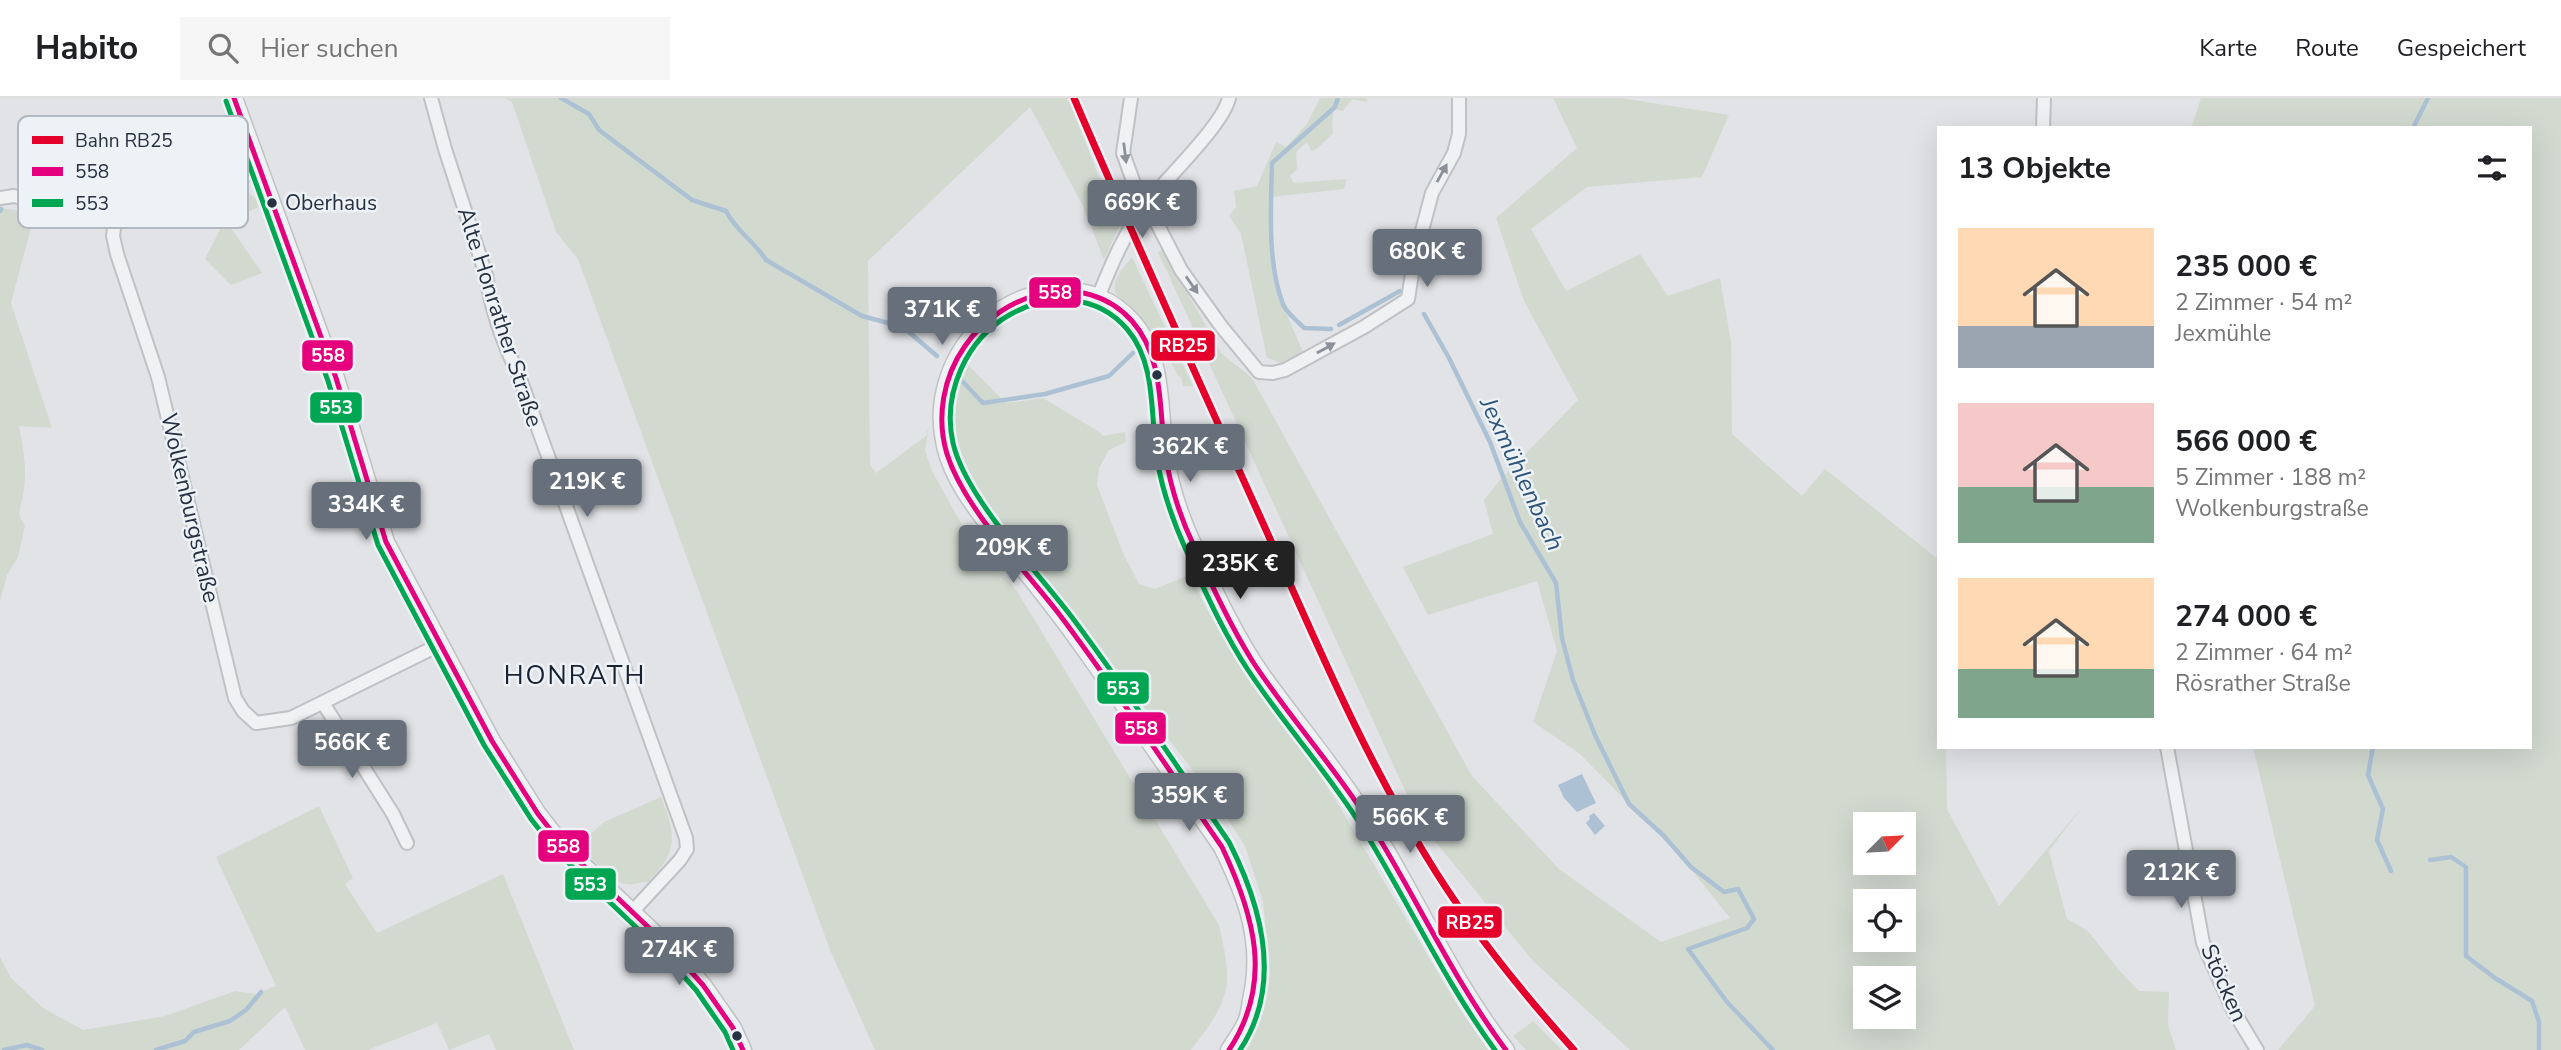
<!DOCTYPE html>
<html lang="de">
<meta charset="utf-8">
<style>
:root{--surface:#fff;--page:#f6f6f6;--text:#202124;--muted:#757577;--line:#e0e0e0;--accent:#676f7b}
body{margin:0;font-family:"Nunito Sans",sans-serif;background:var(--page);color:var(--text);height:100vh;display:flex;flex-direction:column;font-size:26px;white-space:nowrap}
*{box-sizing:border-box;margin:0}
p{font-size:23px;color:var(--muted)}
.icon{flex:none;width:38px;height:38px;fill:none;stroke:currentColor;stroke-width:2;stroke-linecap:round;stroke-linejoin:round}
.map{position:relative;flex:1;overflow:hidden}
.drawer{position:absolute;left:1937px;top:28px;width:595px;height:623px;display:flex;flex-direction:column;background:var(--surface);border-radius:0px;box-shadow:0 7px 28px #0002}
.drawer>*{flex:none}
.needle{width:46px;rotate:66deg}
.controls{position:absolute;left:1853px;top:714px;display:grid;gap:14px}
.controls a{display:grid;place-items:center;width:63px;height:63px;border-radius:0px;background:var(--surface);box-shadow:0 7px 28px #0002;font-size:35px}
.price{position:absolute;translate:-50% -60px;padding:0 16px;border-radius:7px;background:var(--accent);color:#fff;font-size:23px;line-height:46px;filter:drop-shadow(0 2px 4px #0008)}
.price::after{content:'';position:absolute;left:50%;top:42px;width:21px;height:16px;margin-left:-10px;background:inherit;clip-path:polygon(0 0,100% 0,50% 100%)}
.price.on{background:#222;color:#fff}
ul{padding:0;list-style:none}
li{display:flex;align-items:center;gap:21px;height:175px;padding:0 21px}
li span{display:grid;place-items:center;flex:none;width:196px;height:140px;border-radius:0px;color:#555}
li>.icon{margin-inline-start:auto}
span .icon{width:84px;height:84px;fill:#fffc;stroke-width:1}
li b{font-size:30px}
h2{display:flex;justify-content:space-between;align-items:center;height:84px;padding:0 21px;font-size:30px}
header{display:flex;align-items:center;gap:42px;box-sizing:border-box;height:98px;padding:0 35px;background:var(--surface);border-bottom:2px solid var(--line)}
header strong{font-size:33px}
nav{display:flex;gap:38px;margin-inline-start:auto;font-size:24px}
.search{width:490px;height:63px;background:var(--page);display:flex;align-items:center;gap:18px;box-sizing:border-box;padding:0 24px;border-radius:0px;color:var(--muted);font-size:26px}
.map>svg:first-child{display:block}
.green{fill:#d2dad0;fill-rule:evenodd}
.water{fill:#acc1d4}
.lines{fill:none;stroke-linecap:round;stroke-linejoin:round}
.stream{stroke:#acc1d4;stroke-width:4.5}
.minor-casing{stroke:#bfc1c4;stroke-width:16}
.tertiary-casing{stroke:#bfc1c4;stroke-width:19}
.minor{stroke:#f0f1f3;stroke-width:12}
.tertiary{stroke:#f0f1f3;stroke-width:16}
.bus-1-casing{stroke:#edf2f6;stroke-width:10}
.bus-2-casing{stroke:#edf2f6;stroke-width:10}
.bus-1{stroke:#e5007d;stroke-width:5}
.bus-2{stroke:#00a651;stroke-width:5}
.rail-1-casing{stroke:#edf2f6;stroke-width:12}
.rail-1{stroke:#e4002b;stroke-width:7}
.oneway{fill:#8b919a}
.bus-dot{fill:#263141;stroke:#edf2f6;stroke-width:2.5}
.labels{text-anchor:middle;dominant-baseline:central;stroke-width:5;stroke-linejoin:round;paint-order:stroke}
.bus-label{font-size:21px;fill:#263141;stroke:#edf2f6;text-anchor:start}
.street-label{font-size:23px;fill:#263141;stroke:#edf2f6}
.water-label{font-size:24px;font-style:italic;fill:#2d5378;stroke:#edf2f6}
.quarter-label{font-size:26px;letter-spacing:2px;fill:#182231;stroke:#edf2f6}
.key{fill:#edf2f6;stroke:#b1b8c0;stroke-width:2}
.key-label{font-size:19px;fill:#263141}
.line-badge{stroke:#edf2f6;stroke-width:2.5}
.badge-label{font-size:19px;text-anchor:middle;font-weight:bold;fill:#fff}
</style>
<header>
<strong>Habito</strong>
<div class="search"><svg class="icon" aria-label="search" viewBox="0 0 24 24"><circle cx="10" cy="10" r="6"/><path d="M15 15l6 6"/></svg>Hier suchen</div>
<nav><a>Karte</a><a>Route</a><a>Gespeichert</a></nav>
</header>
<div class="map">
<svg width="2561" height="952" viewBox="0 0 2561 952">
<rect width="100%" height="100%" fill="#e1e3e6"/>
<g class="green">
<path d="M505,0H1068L1119,129L1104,162L1082,106L1030,9L868,163L870,367L876,375L926,338L929,327L925,353L932,373L970,441L1017,493L1219,827C1234,891 1230,901 1191,952H875L830,852L578,161L556,134L512,4Z"/>
<polygon points="1320,0 1366,0 1368,4 1352,1 1343,13 1334,11 1332,25 1333,35 1318,50 1311,53 1307,44 1296,54 1297,71 1290,78 1294,85 1347,81 1344,91 1271,99 1274,167 1283,208 1303,254 1286,267 1267,260 1241,136 1229,118 1236,109 1234,93 1257,88 1276,44 1286,49 1307,26"/>
<path d="M1553,0H1621L1729,17L1702,79L1587,89L1531,131L1566,193L1640,156L1668,198L1720,180L1731,244L1732,336L1802,398L1825,371L1939,462V649H1946L1947,711L1999,808L2083,708L2049,753L2067,821L2088,833L2118,871L2139,893L2169,894L2168,927L2176,952H1630L1533,863L1420,725L1158,154L1163,151L1221,255L1252,280L1472,678L1559,771L1661,844L1730,820L1681,759L1579,655L1533,624L1557,553L1537,483L1428,517L1403,469L1493,436L1484,402L1499,383L1578,302L1524,203L1496,120L1577,50ZM1866,726H1904V765H1866ZM1866,803H1904V842H1866ZM1866,880H1904V919H1866Z"/>
<polygon points="2201,0 2561,0 2561,952 2278,952 2315,908 2253,649 2530,649 2530,30 2191,30"/>
<polygon points="247,94 255,100 259,109 234,119 229,127 262,175 231,187 205,161 225,122 219,105"/>
<path d="M0,110L35,114L11,205L52,330L19,328C26,364 28,380 19,416L25,428L18,459L7,477L0,503Z"/>
<path d="M1132,159L1193,288H1183L1181,279L1178,278C1163,246 1145,218 1116,197C1111,181 1123,171 1132,159Z"/>
<polygon points="966,265 1006,305 1043,300 1101,335 1102,338 1125,334 1126,344 1109,352 1099,370 1097,387 1123,455 1139,486 1155,491 1189,477 1220,535 1263,598 1286,625 1332,696 1459,910 1488,952 1245,952 1261,918 1270,877 1263,803 1245,748 1214,700 978,393 955,346 953,294"/>
<path d="M661,699C676,737 679,753 648,784C641,783 634,788 626,786C609,783 591,759 578,747L604,724Z"/>
<polygon points="319,708 353,780 345,786 377,835 503,776 574,952 496,952 489,936 449,952 437,925 368,952 305,952 285,909 239,952 0,952 0,859 11,880 43,910 83,932 165,918 235,893 256,896 276,888 216,759"/>
<polygon points="1533,923 1562,952 1526,952 1513,938"/>
</g>
<g class="water">
<polygon points="1582,676 1596,705 1577,714 1564,700 1558,687"/>
<polygon points="1594,715 1605,728 1595,737 1586,725 1590,721 1589,718"/>
</g>
<g class="lines">
<g class="stream">
<path d="M561,0L589,16L599,32L692,102L726,113C736,133 755,144 766,162L862,218L903,229L937,258"/>
<polyline points="2413,30 2428,0"/>
<polyline points="0,113 1,111"/>
<polyline points="1424,216 1449,260 1490,344 1520,424 1556,485 1562,540 1573,582 1595,637 1629,706 1663,737 1691,769 1724,794 1738,791 1754,821 1747,830 1688,851 1727,904 1773,952"/>
<polyline points="1339,227 1400,193"/>
<path d="M1331,231L1304,230C1298,223 1286,215 1283,206C1267,165 1271,109 1272,65L1335,9L1338,0"/>
<polyline points="963,284 983,305 1045,296 1109,278 1133,255"/>
<polyline points="2373,649 2368,677 2383,711 2377,742 2391,773"/>
<polyline points="2430,762 2451,759 2466,769 2466,858 2495,880 2532,903 2539,924 2539,952"/>
<polyline points="4,952 27,947 42,952"/>
<polyline points="156,952 185,943 194,934 230,923 246,912 261,894"/>
</g>
<defs>
<g id="minor">
<path d="M431,0L445,51L486,177C491,210 503,245 518,275L686,740L687,751L680,762L631,815"/>
<polyline points="1131,0 1123,55 1137,94 1147,106 1181,172 1221,228 1259,274 1273,275 1285,272 1364,229 1408,201 1414,163 1432,95 1454,55 1459,36 1459,0"/>
<polyline points="2043,30 2044,0"/>
<polyline points="0,100 14,98 115,123 147,120 260,71"/>
<polyline points="115,123 113,138 117,156 158,279 235,600 243,613 256,625 291,620 441,546"/>
<path d="M1099,197C1112,165 1125,134 1146,106C1166,81 1223,27 1229,0"/>
<polyline points="323,605 393,716 407,745"/>
<polyline points="2167,649 2203,845 2233,912 2257,952"/>
</g>
<g id="tertiary">
<polyline points="234,0 336,280 386,444 492,643 538,716 564,749 666,846 703,887 733,930 743,952"/>
<path d="M1229,952C1235,943 1242,933 1246,924C1249,917 1250,909 1251,902C1264,845 1247,800 1222,749C1174,680 1127,610 1078,542C1053,507 1025,473 998,439C977,412 953,383 945,348C934,301 951,255 986,223C1028,186 1093,179 1132,223C1164,258 1159,311 1165,355C1170,389 1182,424 1197,455C1216,497 1236,540 1262,577C1297,626 1336,671 1368,722C1416,798 1450,881 1506,952"/>
</g>
</defs>
<use href="#minor" class="minor-casing"/>
<use href="#tertiary" class="tertiary-casing"/>
<use href="#minor" class="minor"/>
<use href="#tertiary" class="tertiary"/>
<defs>
<g id="bus-1">
<polyline points="234,0 336,280 386,444 492,643 538,716 564,749 666,846 703,887 733,930 743,952"/>
<path d="M1229,952C1274,884 1254,817 1222,749C1168,671 1116,591 1059,516C1023,469 965,412 947,356C936,320 943,279 965,248C1002,194 1084,170 1132,223C1164,259 1159,311 1165,355C1170,387 1180,419 1194,448C1212,488 1230,527 1253,564C1289,619 1333,667 1368,722C1416,798 1452,880 1506,952"/>
</g>
<g id="bus-2">
<polyline points="226,3 328,283 378,447 484,647 531,721 557,754 660,852 696,892 725,934 733,952"/>
<path d="M1240,952C1283,887 1262,809 1229,744C1178,670 1128,594 1074,522C1039,475 966,401 953,345C942,295 966,241 1011,216C1049,195 1097,196 1127,231C1157,266 1150,318 1157,361C1162,392 1173,423 1186,452C1205,493 1223,534 1248,572C1283,625 1326,672 1360,726C1407,801 1443,881 1495,952"/>
</g>
</defs>
<use href="#bus-1" class="bus-1-casing"/>
<use href="#bus-2" class="bus-2-casing"/>
<use href="#bus-1" class="bus-1"/>
<use href="#bus-2" class="bus-2"/>
<defs>
<path id="rail-1" d="M1074,0C1133,138 1195,275 1257,412C1310,529 1359,649 1426,758C1468,828 1519,891 1574,952"/>
</defs>
<use href="#rail-1" class="rail-1-casing"/>
<use href="#rail-1" class="rail-1"/>
</g>
<defs><path id="oneway-solid" d="M-6-.8H1V-3.2L6.5 0L1 3.2V.8H-6Z" transform="scale(1.75)"/></defs>
<g class="oneway">
<use href="#oneway-solid" transform="translate(1125 55) rotate(83)"/>
<use href="#oneway-solid" transform="translate(1442 75) rotate(-61)"/>
<use href="#oneway-solid" transform="translate(1192 187) rotate(55)"/>
<use href="#oneway-solid" transform="translate(1326 250) rotate(-29)"/>
</g>
<g class="bus-dot">
<circle cx="272" cy="105" r="6"/>
<circle cx="1157" cy="277" r="6"/>
<circle cx="737" cy="938" r="6"/>
</g>
<g class="labels">
<g class="bus-label">
<text x="285" y="105">Oberhaus</text>
</g>
<g class="street-label">
<text transform="translate(500 219) rotate(72)">Alte Honrather Straße</text>
<text transform="translate(190 410) rotate(77)">Wolkenburgstraße</text>
<text transform="translate(2224 885) rotate(66)">Stöcken</text>
</g>
<g class="water-label">
<text transform="translate(1522 376) rotate(65)">Jexmühlenbach</text>
</g>
<g class="quarter-label">
<text x="575" y="577">HONRATH</text>
</g>
</g>
<rect x="18" y="18" width="230" height="112" rx="10" class="key"/>
<rect x="32" y="38" width="31" height="8" fill="#e4002b"/>
<rect x="32" y="69" width="31" height="9" fill="#e5007d"/>
<rect x="32" y="101" width="31" height="8" fill="#00a651"/>
<g class="key-label">
<text x="75" y="49">Bahn RB25</text>
<text x="75" y="80">558</text>
<text x="75" y="112">553</text>
</g>
<g class="line-badge">
<rect x="1028" y="178" width="54" height="33" rx="7" fill="#e5007d"/>
<rect x="1150" y="231" width="66" height="33" rx="7" fill="#e4002b"/>
<rect x="301" y="241" width="53" height="33" rx="7" fill="#e5007d"/>
<rect x="309" y="293" width="54" height="33" rx="7" fill="#00a651"/>
<rect x="1096" y="573" width="54" height="34" rx="7" fill="#00a651"/>
<rect x="1114" y="613" width="53" height="34" rx="7" fill="#e5007d"/>
<rect x="537" y="731" width="53" height="34" rx="7" fill="#e5007d"/>
<rect x="564" y="769" width="53" height="34" rx="7" fill="#00a651"/>
<rect x="1437" y="807" width="66" height="34" rx="7" fill="#e4002b"/>
</g>
<g class="badge-label">
<text x="1055" y="201">558</text>
<text x="1183" y="254">RB25</text>
<text x="328" y="264">558</text>
<text x="336" y="316">553</text>
<text x="1123" y="597">553</text>
<text x="1141" y="637">558</text>
<text x="563" y="755">558</text>
<text x="590" y="793">553</text>
<text x="1470" y="831">RB25</text>
</g>
</svg>
<div class="controls">
<a><svg class="needle" viewBox="-14 -14 28 28"><path d="M0-13l5 13h-10z" fill="#e53935"/><path d="M0 13l5-13h-10z" fill="#757577"/></svg></a>
<a><svg class="icon" aria-label="locate" viewBox="0 0 24 24"><circle cx="12" cy="12" r="6"/><path d="M12 2v4M12 18v4M2 12h4M18 12h4"/></svg></a>
<a><svg class="icon" aria-label="layers" viewBox="0 0 24 24"><path d="M12 4l9 5-9 5-9-5zM3 14l9 5 9-5"/></svg></a>
</div>
<b class="price" style="left:1142px;top:142px">669K €</b>
<b class="price" style="left:1427px;top:191px">680K €</b>
<b class="price" style="left:942px;top:249px">371K €</b>
<b class="price" style="left:1190px;top:386px">362K €</b>
<b class="price" style="left:587px;top:421px">219K €</b>
<b class="price" style="left:366px;top:444px">334K €</b>
<b class="price" style="left:1013px;top:487px">209K €</b>
<b class="price on" style="left:1240px;top:503px">235K €</b>
<b class="price" style="left:352px;top:682px">566K €</b>
<b class="price" style="left:1189px;top:735px">359K €</b>
<b class="price" style="left:1410px;top:757px">566K €</b>
<b class="price" style="left:2181px;top:812px">212K €</b>
<b class="price" style="left:679px;top:889px">274K €</b>
<section class="drawer">
<h2>13 Objekte<svg class="icon" aria-label="filters" viewBox="0 0 24 24"><path d="M4 7h16M4 17h16"/><circle cx="9" cy="7" r="2"/><circle cx="15" cy="17" r="2"/></svg></h2>
<ul>
<li><span style="background:linear-gradient(#ffd9b3 70%,#9aa5b1 0)"><svg class="icon" aria-label="home" viewBox="0 0 24 24"><path d="M3 11l9-7 9 7M6 9v11h12V9"/></svg></span><div><b>235 000 €</b><p>2 Zimmer · 54 m²</p><p>Jexmühle</p></div></li>
<li><span style="background:linear-gradient(#f6c9c9 60%,#7fa58c 0)"><svg class="icon" aria-label="home" viewBox="0 0 24 24"><path d="M3 11l9-7 9 7M6 9v11h12V9"/></svg></span><div><b>566 000 €</b><p>5 Zimmer · 188 m²</p><p>Wolkenburgstraße</p></div></li>
<li><span style="background:linear-gradient(#ffd9b3 65%,#7fa58c 0)"><svg class="icon" aria-label="home" viewBox="0 0 24 24"><path d="M3 11l9-7 9 7M6 9v11h12V9"/></svg></span><div><b>274 000 €</b><p>2 Zimmer · 64 m²</p><p>Rösrather Straße</p></div></li>
</ul>
</section>
</div>
